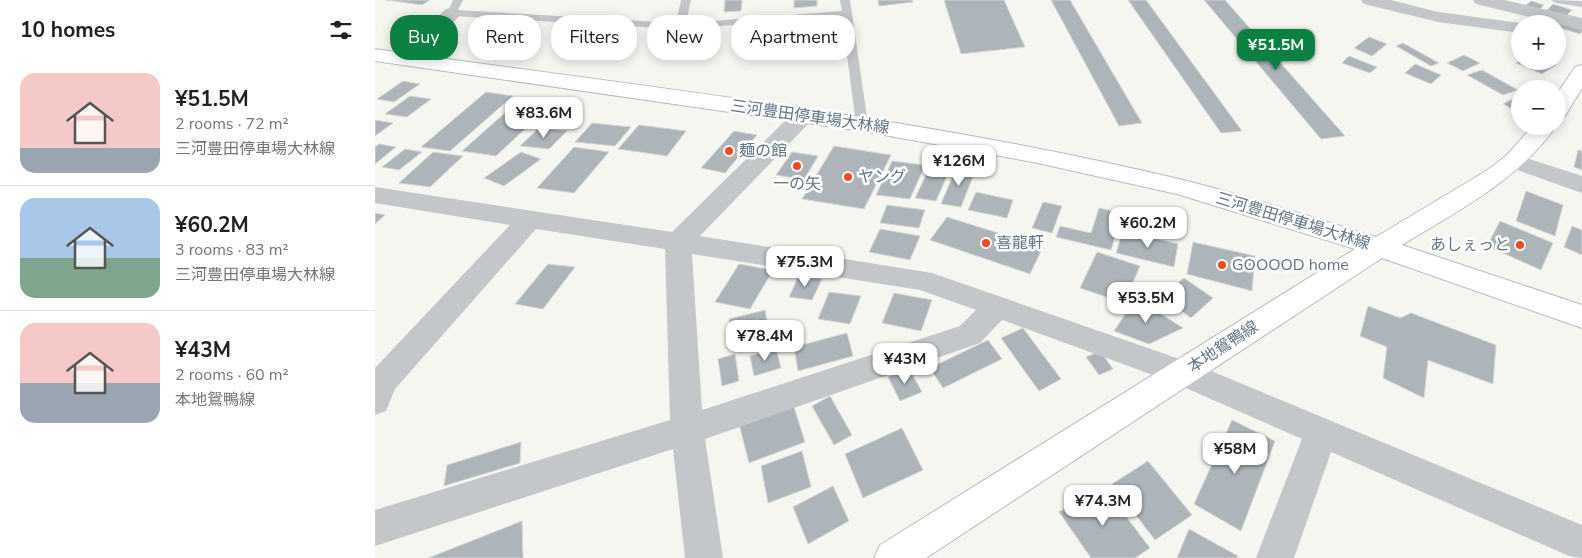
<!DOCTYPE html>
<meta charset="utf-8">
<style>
:root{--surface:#fff;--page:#f2f2f2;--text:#202124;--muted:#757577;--line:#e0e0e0;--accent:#0b8043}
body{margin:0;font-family:"Nunito Sans","Noto Sans JP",sans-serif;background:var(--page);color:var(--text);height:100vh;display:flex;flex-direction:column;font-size:19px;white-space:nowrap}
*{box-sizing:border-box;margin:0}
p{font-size:16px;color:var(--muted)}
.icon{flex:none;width:28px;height:28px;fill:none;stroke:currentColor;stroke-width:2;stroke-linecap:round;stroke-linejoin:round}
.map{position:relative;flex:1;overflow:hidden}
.sheet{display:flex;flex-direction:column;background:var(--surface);width:375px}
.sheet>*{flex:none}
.top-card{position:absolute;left:15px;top:15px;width:475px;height:45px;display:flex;gap:10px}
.fabs{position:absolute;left:1136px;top:15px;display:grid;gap:10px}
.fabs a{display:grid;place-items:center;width:55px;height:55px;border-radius:50%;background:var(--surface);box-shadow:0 2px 12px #0003;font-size:25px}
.price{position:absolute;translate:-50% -42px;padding:0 11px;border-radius:10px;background:#fff;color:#222;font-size:16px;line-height:32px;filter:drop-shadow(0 1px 2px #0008)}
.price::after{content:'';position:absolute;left:50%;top:30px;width:15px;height:11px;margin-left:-8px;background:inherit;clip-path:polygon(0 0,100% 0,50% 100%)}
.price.active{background:var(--accent);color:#fff}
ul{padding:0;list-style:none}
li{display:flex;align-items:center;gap:15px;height:125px;padding:0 20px}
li+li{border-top:1px solid var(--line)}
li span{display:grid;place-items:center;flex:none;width:140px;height:100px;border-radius:15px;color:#555}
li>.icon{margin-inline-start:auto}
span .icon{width:60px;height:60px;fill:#fffc;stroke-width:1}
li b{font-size:21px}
h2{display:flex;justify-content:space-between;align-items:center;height:60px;padding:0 20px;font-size:21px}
.chip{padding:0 18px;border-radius:20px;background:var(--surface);box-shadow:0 2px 12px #0003;font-size:18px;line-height:45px}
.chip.active{background:var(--accent);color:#fff}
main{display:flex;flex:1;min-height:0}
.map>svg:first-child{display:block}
.building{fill:#adb5ba;stroke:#d7d7d4}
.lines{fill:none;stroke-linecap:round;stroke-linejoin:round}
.secondary-casing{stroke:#b7bcc1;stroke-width:2}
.lane{fill:#c3c7ca;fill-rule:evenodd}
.street{fill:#c3c7ca;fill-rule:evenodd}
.secondary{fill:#fff;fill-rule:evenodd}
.poi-dot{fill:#ee4d19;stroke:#fff;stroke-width:2}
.labels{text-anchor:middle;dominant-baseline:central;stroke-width:5;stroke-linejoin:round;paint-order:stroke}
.street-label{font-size:16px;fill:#627585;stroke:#fff}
.poi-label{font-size:16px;fill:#627585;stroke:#fff;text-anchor:start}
</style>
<main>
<section class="sheet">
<h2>10 homes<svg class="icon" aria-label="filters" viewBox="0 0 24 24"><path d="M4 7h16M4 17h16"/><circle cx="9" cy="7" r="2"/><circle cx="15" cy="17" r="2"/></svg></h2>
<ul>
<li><span style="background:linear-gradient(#f6c9c9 75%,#9aa5b1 0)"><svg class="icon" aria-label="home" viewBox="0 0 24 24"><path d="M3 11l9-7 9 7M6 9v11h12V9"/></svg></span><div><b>¥51.5M</b><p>2 rooms · 72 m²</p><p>三河豊田停車場大林線</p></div></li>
<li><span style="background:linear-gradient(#a9c7e8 60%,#7fa58c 0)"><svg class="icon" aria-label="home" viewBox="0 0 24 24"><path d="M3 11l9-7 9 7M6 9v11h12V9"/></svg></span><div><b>¥60.2M</b><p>3 rooms · 83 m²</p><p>三河豊田停車場大林線</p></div></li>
<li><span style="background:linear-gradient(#f6c9c9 60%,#9aa5b1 0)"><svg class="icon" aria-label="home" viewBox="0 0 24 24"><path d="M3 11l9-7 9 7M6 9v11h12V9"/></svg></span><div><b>¥43M</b><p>2 rooms · 60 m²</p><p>本地鴛鴨線</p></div></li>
</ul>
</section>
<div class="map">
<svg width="1207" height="558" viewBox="0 0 1207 558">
<rect width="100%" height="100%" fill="#f6f6f1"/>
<g class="building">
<polygon points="11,0 55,0 47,5"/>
<polygon points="350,0 367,0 366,11 349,12"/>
<polygon points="419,0 442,0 442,6 419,8"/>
<polygon points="503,0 537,0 538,2 504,6"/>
<polygon points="569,0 629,0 650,47 586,54"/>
<polygon points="676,0 695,0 767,123 744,126"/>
<polygon points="753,0 771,0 867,131 846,133"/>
<polygon points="829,0 850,0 970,136 946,139"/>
<polygon points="1156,1 1169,5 1163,11 1150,6"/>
<polygon points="1178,4 1197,10 1191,16 1172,10"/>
<polygon points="1171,16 1207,27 1207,31 1205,34 1182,27 1182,24 1166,22"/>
<polygon points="994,37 1012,44 997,56 979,48"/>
<polygon points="1028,43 1064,63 1056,66 1021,46"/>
<polygon points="1089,55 1105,63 1088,71 1072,63"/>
<polygon points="974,56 1002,67 995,73 967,63"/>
<polygon points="1145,60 1173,61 1181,65 1167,74 1141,63"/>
<polygon points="1040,64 1066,75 1056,84 1030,73"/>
<polygon points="1107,70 1143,90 1128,95 1092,75"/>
<polygon points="28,81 45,84 19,102 2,99"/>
<polygon points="111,92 138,96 75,151 46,147"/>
<polygon points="1145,95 1145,109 1141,111 1128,104"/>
<polygon points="35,96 56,99 32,117 10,114"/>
<polygon points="131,112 164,116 121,156 87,151"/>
<polygon points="0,120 18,123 0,136"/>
<polygon points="217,123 256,127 240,146 200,142"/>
<polygon points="264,125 311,131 292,156 243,149"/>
<polygon points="164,128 192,131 174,149 145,146"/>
<polygon points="359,131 382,135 350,173 326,168"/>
<polygon points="4,144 21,147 0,164 0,147"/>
<polygon points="459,146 516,155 489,209 427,199"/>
<polygon points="199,147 234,152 199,193 162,188"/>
<polygon points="30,149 47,152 24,170 7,167"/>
<polygon points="1203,150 1207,151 1207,170 1199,167"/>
<polygon points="58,152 88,156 55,187 24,183"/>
<polygon points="146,152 166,159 129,186 109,178"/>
<polygon points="417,152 443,156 429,180 401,175"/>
<polygon points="517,161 550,165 535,199 501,195"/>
<polygon points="582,166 601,169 586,207 566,204"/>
<polygon points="552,173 572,176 561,201 540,198"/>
<polygon points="1151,191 1188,205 1180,236 1141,221"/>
<polygon points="601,192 638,200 632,218 593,210"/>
<polygon points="668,202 687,206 677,233 657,228"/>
<polygon points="512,205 550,210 544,228 505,223"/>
<polygon points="724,208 747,213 736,250 681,237 685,226 716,233"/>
<polygon points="0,213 10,215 0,224"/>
<polygon points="572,217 668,247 655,274 555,240"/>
<polygon points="1125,221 1178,243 1166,270 1112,246"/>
<polygon points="1197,226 1207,230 1207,255 1189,247"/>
<polygon points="505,229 545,236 535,260 494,252"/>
<polygon points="748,231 803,244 799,267 741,253"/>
<polygon points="818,242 880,256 877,291 812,274"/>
<polygon points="722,252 765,266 749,303 705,288"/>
<polygon points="173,264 200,267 168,309 140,304"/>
<polygon points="364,264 398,270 375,309 340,302"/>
<polygon points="424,275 447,279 437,300 414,297"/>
<polygon points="809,278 838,298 816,318 786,296"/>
<polygon points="454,292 486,296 475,324 443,319"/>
<polygon points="519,293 557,300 546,331 507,323"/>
<polygon points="761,298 808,328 774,344 739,331"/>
<polygon points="993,306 1025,318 1036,313 1121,345 1118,384 1053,360 1049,398 1008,378 1012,347 985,336"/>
<polygon points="390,310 395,337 357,346 354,319"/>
<polygon points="648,328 686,379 664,391 626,338"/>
<polygon points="472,333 478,356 423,371 419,347"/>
<polygon points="613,340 627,359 568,388 555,368"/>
<polygon points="401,348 406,368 379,376 375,356"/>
<polygon points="725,351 738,369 724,375 711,357"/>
<polygon points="360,354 364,381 347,386 343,359"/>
<polygon points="534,368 547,392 525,401 513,377"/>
<polygon points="455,396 477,435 459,445 437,406"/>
<polygon points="418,404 430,442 374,463 364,424"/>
<polygon points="857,420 900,441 866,531 819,504"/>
<polygon points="527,428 548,470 488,498 470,454"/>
<polygon points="146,442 145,463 69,486 72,465"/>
<polygon points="427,451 436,487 393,503 386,466"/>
<polygon points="773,461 817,515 780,540 737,484"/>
<polygon points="727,485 775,548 760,558 716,558 684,512"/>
<polygon points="458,486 474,521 433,544 418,507"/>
<polygon points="147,521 148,558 53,558"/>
<polygon points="814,529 863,556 862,558 802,558"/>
</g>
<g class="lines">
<defs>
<g id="secondary">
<path d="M0,49C268,87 541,116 804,179C870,195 936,217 1001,237L1111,171L1131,156L1158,126H1181C1143,181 1082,211 1027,245L1207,305V328L1007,258L551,558H499L505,545L980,249L802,194L658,162L487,131L0,61Z"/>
<polygon points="1207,65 1207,88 1190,116 1182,117 1182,94 1200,67"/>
</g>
</defs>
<use href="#secondary" class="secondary-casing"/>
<g class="lane">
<polygon points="78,0 88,0 83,10 301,23 306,0 316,0 311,23 467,11 465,0 475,0 493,124 487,128 481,124 467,17 305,29 77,16 72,13"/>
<polygon points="1176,0 1207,1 1207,7 1181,3"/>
</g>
<g class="street">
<polygon points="986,0 1016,0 1063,12 1152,24 1145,24 1145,33 1063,22 989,4"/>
<polygon points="1098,0 1129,0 1207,18 1207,30 1101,4"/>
<path d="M77,8L83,9L86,13C76,28 45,58 29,64C24,65 21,64 17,63L14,59L38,40L71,9Z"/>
<path d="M429,109L437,110L440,115L437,120L325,236L557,273L819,364L1207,525V558L1194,556L956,452L919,558H881L927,439L797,382L627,320L605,343L330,439L348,558H310L298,449L0,546V510L295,420L290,249L161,229L20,389L11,411L0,415V368L135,225L0,203V187L297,232L421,110ZM317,254L545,290L601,310L585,326L327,410Z"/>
<polygon points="1139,154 1207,176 1207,193 1131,166 1127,161 1131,156"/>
</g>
<use href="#secondary" class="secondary"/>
</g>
<g class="poi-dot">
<circle cx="354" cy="151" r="5"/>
<circle cx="422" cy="166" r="5"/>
<circle cx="473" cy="177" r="5"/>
<circle cx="611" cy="243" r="5"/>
<circle cx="1145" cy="245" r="5"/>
<circle cx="847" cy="265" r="5"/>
</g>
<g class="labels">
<g class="street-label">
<text transform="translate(435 117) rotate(8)">三河豊田停車場大林線</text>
<text transform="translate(918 221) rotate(17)">三河豊田停車場大林線</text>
<text transform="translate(848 347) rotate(-33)">本地鴛鴨線</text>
</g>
<g class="poi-label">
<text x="364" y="151">麺の館</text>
<text x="483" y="177">ヤング</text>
<text x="422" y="184" text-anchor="middle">一の矢</text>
<text x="621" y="243">喜龍軒</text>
<text x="1135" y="245" text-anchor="end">あしぇっと</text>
<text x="857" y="265">GOOOOD home</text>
</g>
</g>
</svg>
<div class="fabs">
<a>+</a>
<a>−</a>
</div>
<b class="price active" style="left:901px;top:71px">¥51.5M</b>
<b class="price" style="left:169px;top:139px">¥83.6M</b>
<b class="price" style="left:584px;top:187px">¥126M</b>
<b class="price" style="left:773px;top:249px">¥60.2M</b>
<b class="price" style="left:430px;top:288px">¥75.3M</b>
<b class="price" style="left:771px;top:324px">¥53.5M</b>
<b class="price" style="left:390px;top:362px">¥78.4M</b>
<b class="price" style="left:530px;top:385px">¥43M</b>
<b class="price" style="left:860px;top:475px">¥58M</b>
<b class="price" style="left:728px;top:527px">¥74.3M</b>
<div class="top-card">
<a class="chip active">Buy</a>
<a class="chip">Rent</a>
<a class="chip">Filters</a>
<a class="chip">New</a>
<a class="chip">Apartment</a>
</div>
</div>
</main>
